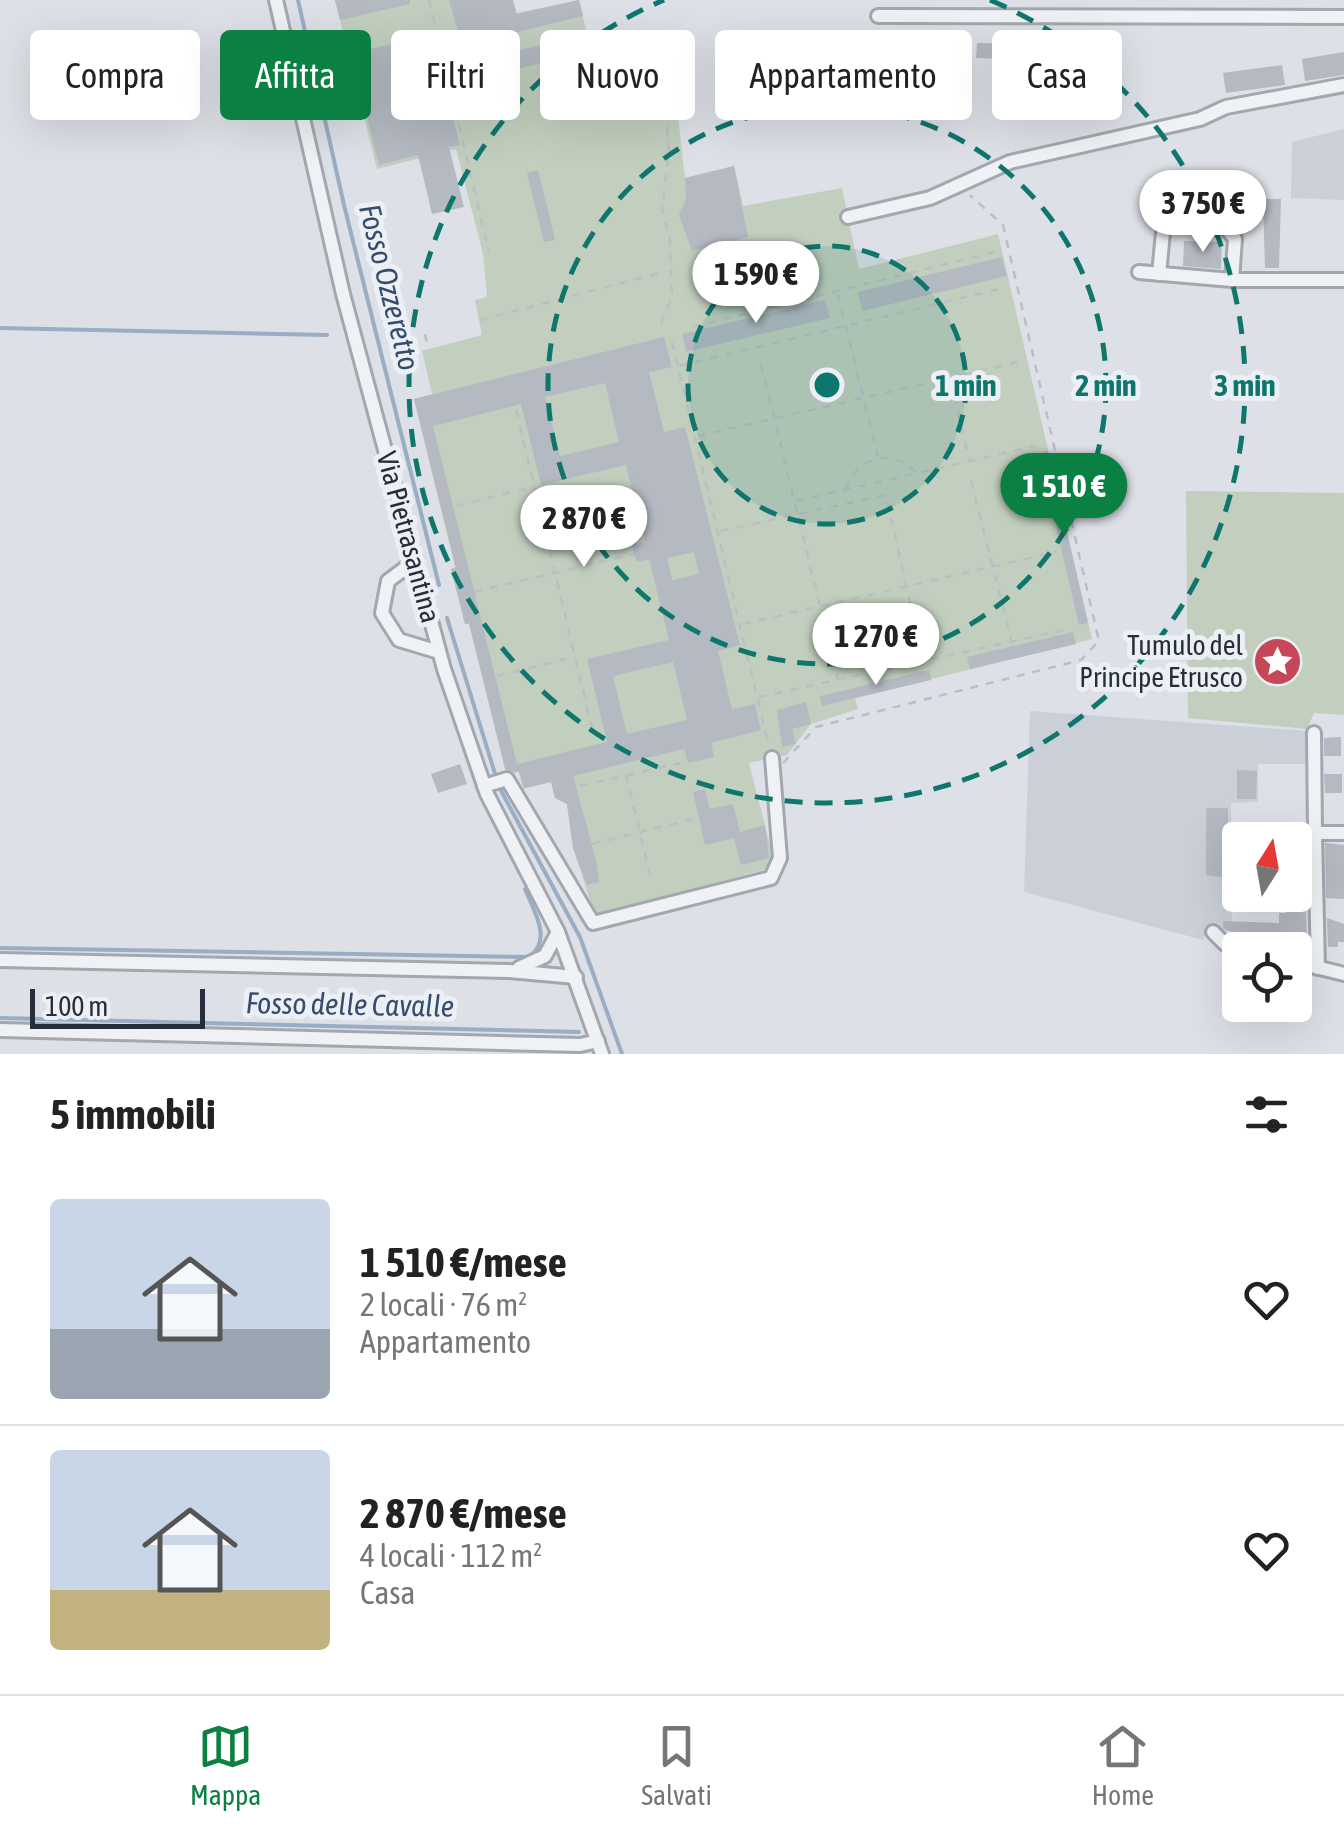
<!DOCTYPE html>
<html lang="it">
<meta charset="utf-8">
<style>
:root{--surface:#fff;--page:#f6f6f6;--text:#222;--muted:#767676;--line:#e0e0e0;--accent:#0b8043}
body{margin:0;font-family:"Asap Condensed",sans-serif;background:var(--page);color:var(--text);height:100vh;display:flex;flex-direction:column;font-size:38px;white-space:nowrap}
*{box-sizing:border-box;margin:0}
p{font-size:32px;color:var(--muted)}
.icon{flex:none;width:55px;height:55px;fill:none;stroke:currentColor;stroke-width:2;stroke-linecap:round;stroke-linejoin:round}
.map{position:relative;height:1054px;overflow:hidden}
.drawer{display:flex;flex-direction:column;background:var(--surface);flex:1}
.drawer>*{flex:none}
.banner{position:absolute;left:30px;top:30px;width:1285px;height:90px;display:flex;gap:20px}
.needle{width:65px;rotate:11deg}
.fabs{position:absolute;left:1222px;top:822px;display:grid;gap:20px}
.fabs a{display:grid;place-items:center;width:90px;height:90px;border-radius:10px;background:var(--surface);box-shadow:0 10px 40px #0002;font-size:50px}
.scale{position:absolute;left:30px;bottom:25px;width:175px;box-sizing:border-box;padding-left:10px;border:5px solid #272e3b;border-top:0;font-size:28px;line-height:35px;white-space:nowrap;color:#272e3b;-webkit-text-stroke:8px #eceff4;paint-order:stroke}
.price{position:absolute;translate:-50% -85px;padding:0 22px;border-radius:35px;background:#fff;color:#222;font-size:32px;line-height:65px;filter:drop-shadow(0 2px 5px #0008)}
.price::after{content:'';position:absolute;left:50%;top:60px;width:30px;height:22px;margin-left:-15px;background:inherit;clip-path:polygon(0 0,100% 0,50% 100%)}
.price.on{background:var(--accent);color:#fff}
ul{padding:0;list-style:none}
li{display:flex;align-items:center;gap:30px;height:250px;padding:0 50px}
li+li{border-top:2px solid var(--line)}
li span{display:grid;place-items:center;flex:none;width:280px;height:200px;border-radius:10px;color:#555}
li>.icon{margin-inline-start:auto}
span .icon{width:120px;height:120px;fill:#fffc;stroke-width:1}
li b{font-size:42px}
h2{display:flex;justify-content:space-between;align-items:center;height:120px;padding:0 50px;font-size:42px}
.tag{padding:0 35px;border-radius:10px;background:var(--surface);box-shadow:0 10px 40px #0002;font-size:35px;line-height:90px}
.tag.on{background:var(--accent);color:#fff}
.dock{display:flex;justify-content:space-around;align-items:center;height:140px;border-top:2px solid var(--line);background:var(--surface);font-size:28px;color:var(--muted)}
.dock a{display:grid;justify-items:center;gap:5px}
.dock .on{color:var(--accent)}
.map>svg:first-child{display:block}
.built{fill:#cbcfd7}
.green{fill:#c2cfbe}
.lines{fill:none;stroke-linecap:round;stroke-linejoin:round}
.stream{stroke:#99adc4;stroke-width:4}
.building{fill:#b4b9c2;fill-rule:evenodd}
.minor-casing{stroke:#a3a7af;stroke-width:18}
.path{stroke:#bbbec4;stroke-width:2.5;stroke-dasharray:8 8;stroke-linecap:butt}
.minor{stroke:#eff1f4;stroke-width:12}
.ring{fill:none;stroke:#0f766e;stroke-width:5;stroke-dasharray:18 12}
.labels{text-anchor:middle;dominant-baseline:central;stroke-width:10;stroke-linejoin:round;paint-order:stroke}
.street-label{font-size:28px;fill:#272e3b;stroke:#eceff4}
.poi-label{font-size:28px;fill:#272e3b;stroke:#eceff4;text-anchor:end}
.water-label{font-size:30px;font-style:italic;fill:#344c6d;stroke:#eceff4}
.centre{fill:#0f766e;stroke:#eceff4;stroke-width:5}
.ring-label{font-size:30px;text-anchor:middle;font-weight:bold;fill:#0f766e;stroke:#eceff4;stroke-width:10;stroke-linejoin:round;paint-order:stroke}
</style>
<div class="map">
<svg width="1344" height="1054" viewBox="0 0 1344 1054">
<rect width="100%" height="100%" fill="#dde0e6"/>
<g class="built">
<polygon points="1344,129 1344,200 1291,198 1292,142"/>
<polygon points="1030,711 1307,731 1307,764 1258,764 1258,802 1231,803 1232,931 1207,931 1203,940 1024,892"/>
</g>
<g class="green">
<polygon points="335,0 513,0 517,13 579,0 591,51 572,56 583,97 673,72 685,178 734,166 743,206 842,188 859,269 998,234 1092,639 855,698 858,709 811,724 787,755 749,763 773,857 767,869 595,915 573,848 567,804 555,798 551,782 523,789 519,772 507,775 469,624 465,624 451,569 455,567 414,399 432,394 422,351 482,335 475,300 487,297 483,254 456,149 377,169"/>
<polygon points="1186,491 1344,493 1344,715 1314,713 1307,729 1188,718"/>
</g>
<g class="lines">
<g class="stream">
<polyline points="298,0 344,205 439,585"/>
<polyline points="0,328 327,335"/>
<polyline points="447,618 496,777"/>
<polyline points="499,787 580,937 622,1054"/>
<path d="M0,948L529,957C553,940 534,911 525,889"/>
<polyline points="0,1018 579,1032"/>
</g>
</g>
<g class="building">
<polygon points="335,0 410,0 410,4 340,20"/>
<polygon points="449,0 513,0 516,14 579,0 583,16 462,46"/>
<polygon points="431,34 460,145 449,147 464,207 432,214 418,155 379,165 351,54"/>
<polygon points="587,34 591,51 471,80 466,63"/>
<polygon points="977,43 1024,44 1024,59 976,58"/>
<polygon points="1344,52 1344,75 1305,81 1302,59"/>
<polygon points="1282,65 1285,85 1226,93 1223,73"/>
<polygon points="734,166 748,237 692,251 679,215 686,199 685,178"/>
<polygon points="538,170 555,240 544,242 527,173"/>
<polygon points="1229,185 1259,187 1258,199 1228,197"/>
<polygon points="1263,199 1281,199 1279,268 1265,268"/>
<polygon points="1184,241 1222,242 1221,269 1183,266"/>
<polygon points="1002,257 1007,276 862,311 858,292"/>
<polygon points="825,300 830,318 686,352 682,334"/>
<path d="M664,337L672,367L649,372L664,432L685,427L740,645L718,651L732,709L755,704L761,730L711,743L714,757L688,763L684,749L573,776L596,860L599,882L587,885L573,848L567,804L555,798L551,782L524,788L519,772L505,769L469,623L465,624L451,569L456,568L414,399ZM605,383L619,442L560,456L545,397ZM521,404L541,485L626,465L645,542L632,545L634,554L637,562L649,559L669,640L587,659L607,742L517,764L433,426ZM694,552L699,574L672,580L667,558ZM673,662L687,720L627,734L613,676Z"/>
<polygon points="1048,451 1088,623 1079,625 1039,453"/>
<polygon points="1073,632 1076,644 970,669 967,657"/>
<polygon points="929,670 931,680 822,706 820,696"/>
<polygon points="806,702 811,724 792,729 796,744 782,747 777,710"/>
<polygon points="1341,737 1341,756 1324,756 1324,738"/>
<polygon points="460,764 467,784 438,793 431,774"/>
<polygon points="1237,770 1257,771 1256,799 1237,799"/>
<polygon points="1324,774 1342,774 1342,793 1325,793"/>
<polygon points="705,789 710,809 733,804 740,832 765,825 769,858 741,865 734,838 705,845 693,792"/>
<polygon points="1206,808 1228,808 1229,878 1206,875"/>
<polygon points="1325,843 1344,845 1344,899 1326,898"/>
<polygon points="1295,878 1305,878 1307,939 1246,939 1223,928 1223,921 1279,923 1279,913 1286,913 1285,895 1295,895"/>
<polygon points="1327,918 1344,924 1344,942 1338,942 1338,947 1328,947"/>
</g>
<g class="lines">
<defs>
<g id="minor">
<polyline points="276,0 343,294 444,669 487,794 558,932 602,1054"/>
<polyline points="878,16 1344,17"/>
<polyline points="848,217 930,198 1010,162 1200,119 1226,107 1344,85"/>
<polyline points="1139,272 1232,280 1344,280"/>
<polyline points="1159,274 1164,222 1224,225 1235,239 1232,280"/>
<polyline points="416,560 388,581 382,613 399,640 439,652"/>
<polyline points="1314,733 1315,833"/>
<polyline points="484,786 507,779 593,923 771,878 780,858 772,758"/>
<polyline points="1213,932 1225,944 1249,950"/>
<polyline points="0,960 509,971 576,977"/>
<polyline points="1295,962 1344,974"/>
<polyline points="519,968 545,956 558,932"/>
<polyline points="1318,968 1315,833 1344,833"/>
<polyline points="0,1030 580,1045 598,1041"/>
</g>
</defs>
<use href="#minor" class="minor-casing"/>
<g class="path">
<polyline points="429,0 489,252"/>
<polyline points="838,294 878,458"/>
<polyline points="480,320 667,271"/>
<polyline points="661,323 672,297 670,241 662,208 669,152 667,121"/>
<polyline points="692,327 995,252"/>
<polyline points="425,334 428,349"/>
<polyline points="672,342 769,747"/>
<polyline points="761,364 838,680"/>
<polyline points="679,366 999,289"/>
<polyline points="951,380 969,460"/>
<polyline points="516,410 594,736"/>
<polyline points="698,436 1019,362"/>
<polyline points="971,481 1011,640"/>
<path d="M846,489C856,457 892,447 916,472"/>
<polyline points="796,501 1035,446"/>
<polyline points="456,506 533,487"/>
<polyline points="721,531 886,495 923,661"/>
<polyline points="474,592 634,554"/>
<polyline points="743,624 1056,552"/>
<polyline points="497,676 574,657"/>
<polyline points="759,697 1064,630"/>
<polyline points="783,763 816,727 1081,660 1099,641 1003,225 970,195"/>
<polyline points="626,775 652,883"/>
<polyline points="580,786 680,763"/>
<polyline points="592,844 693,819"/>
</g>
<use href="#minor" class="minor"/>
</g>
<circle cx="827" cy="385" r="139" fill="#0f766e" fill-opacity=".12"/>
<g class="ring">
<circle cx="827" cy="385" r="139"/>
<circle cx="827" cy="385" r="279"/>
<path d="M990 0A418 418 0 1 1 664 0"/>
</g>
<defs>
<symbol id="sight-disc" viewBox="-11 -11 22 22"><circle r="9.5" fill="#c64758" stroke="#eceff4"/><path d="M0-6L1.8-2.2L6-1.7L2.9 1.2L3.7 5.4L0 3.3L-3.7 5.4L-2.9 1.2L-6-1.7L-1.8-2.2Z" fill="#fff"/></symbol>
</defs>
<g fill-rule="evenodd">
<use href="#sight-disc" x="1250" y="634" width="55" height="55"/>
</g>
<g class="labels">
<g class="street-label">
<text transform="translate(409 537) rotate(75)">Via Pietrasantina</text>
</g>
<g class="poi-label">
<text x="1243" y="645">Tumulo del<tspan x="1243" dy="32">Principe Etrusco</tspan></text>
</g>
<g class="water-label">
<text transform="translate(390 287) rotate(76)">Fosso Ozzeretto</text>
<text transform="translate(350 1004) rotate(1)">Fosso delle Cavalle</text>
</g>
</g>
<circle cx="827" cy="385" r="15" class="centre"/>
<g class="ring-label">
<text x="966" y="396">1 min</text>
<text x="1106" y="396">2 min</text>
<text x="1245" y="396">3 min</text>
</g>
</svg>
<div class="fabs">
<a><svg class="needle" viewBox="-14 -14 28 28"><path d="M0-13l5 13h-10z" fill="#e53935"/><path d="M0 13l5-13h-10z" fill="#767676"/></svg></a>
<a><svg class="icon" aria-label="locate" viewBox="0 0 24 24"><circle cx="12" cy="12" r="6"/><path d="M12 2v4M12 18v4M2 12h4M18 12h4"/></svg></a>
</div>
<div class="scale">100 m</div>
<b class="price" style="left:1203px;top:255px">3 750 €</b>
<b class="price" style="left:756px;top:326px">1 590 €</b>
<b class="price on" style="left:1064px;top:538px">1 510 €</b>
<b class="price" style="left:584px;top:570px">2 870 €</b>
<b class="price" style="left:876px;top:688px">1 270 €</b>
<div class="banner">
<a class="tag">Compra</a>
<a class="tag on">Affitta</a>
<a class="tag">Filtri</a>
<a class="tag">Nuovo</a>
<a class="tag">Appartamento</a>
<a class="tag">Casa</a>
</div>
</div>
<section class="drawer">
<h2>5 immobili<svg class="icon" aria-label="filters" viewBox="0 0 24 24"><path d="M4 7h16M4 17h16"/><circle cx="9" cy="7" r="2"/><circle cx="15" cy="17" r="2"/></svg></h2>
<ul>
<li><span style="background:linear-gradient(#c9d6e8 65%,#9aa5b1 0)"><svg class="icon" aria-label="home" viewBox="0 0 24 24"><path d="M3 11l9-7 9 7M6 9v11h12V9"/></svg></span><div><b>1 510 €/mese</b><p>2 locali · 76 m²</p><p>Appartamento</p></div><svg class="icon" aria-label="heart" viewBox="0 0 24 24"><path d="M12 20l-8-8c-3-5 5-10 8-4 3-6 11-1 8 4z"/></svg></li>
<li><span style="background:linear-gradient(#c9d6e8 70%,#c2b280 0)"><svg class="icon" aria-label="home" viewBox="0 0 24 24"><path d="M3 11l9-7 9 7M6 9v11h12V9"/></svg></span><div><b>2 870 €/mese</b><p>4 locali · 112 m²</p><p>Casa</p></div><svg class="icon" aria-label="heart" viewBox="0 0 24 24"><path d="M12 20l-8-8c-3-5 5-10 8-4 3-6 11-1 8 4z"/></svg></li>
</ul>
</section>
<nav class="dock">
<a class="on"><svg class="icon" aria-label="map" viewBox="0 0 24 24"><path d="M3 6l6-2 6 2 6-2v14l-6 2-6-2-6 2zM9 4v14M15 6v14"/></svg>Mappa</a>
<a><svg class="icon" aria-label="saved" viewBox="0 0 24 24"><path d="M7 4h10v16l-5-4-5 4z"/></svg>Salvati</a>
<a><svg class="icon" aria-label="home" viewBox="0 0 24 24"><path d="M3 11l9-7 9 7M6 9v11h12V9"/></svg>Home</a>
</nav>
